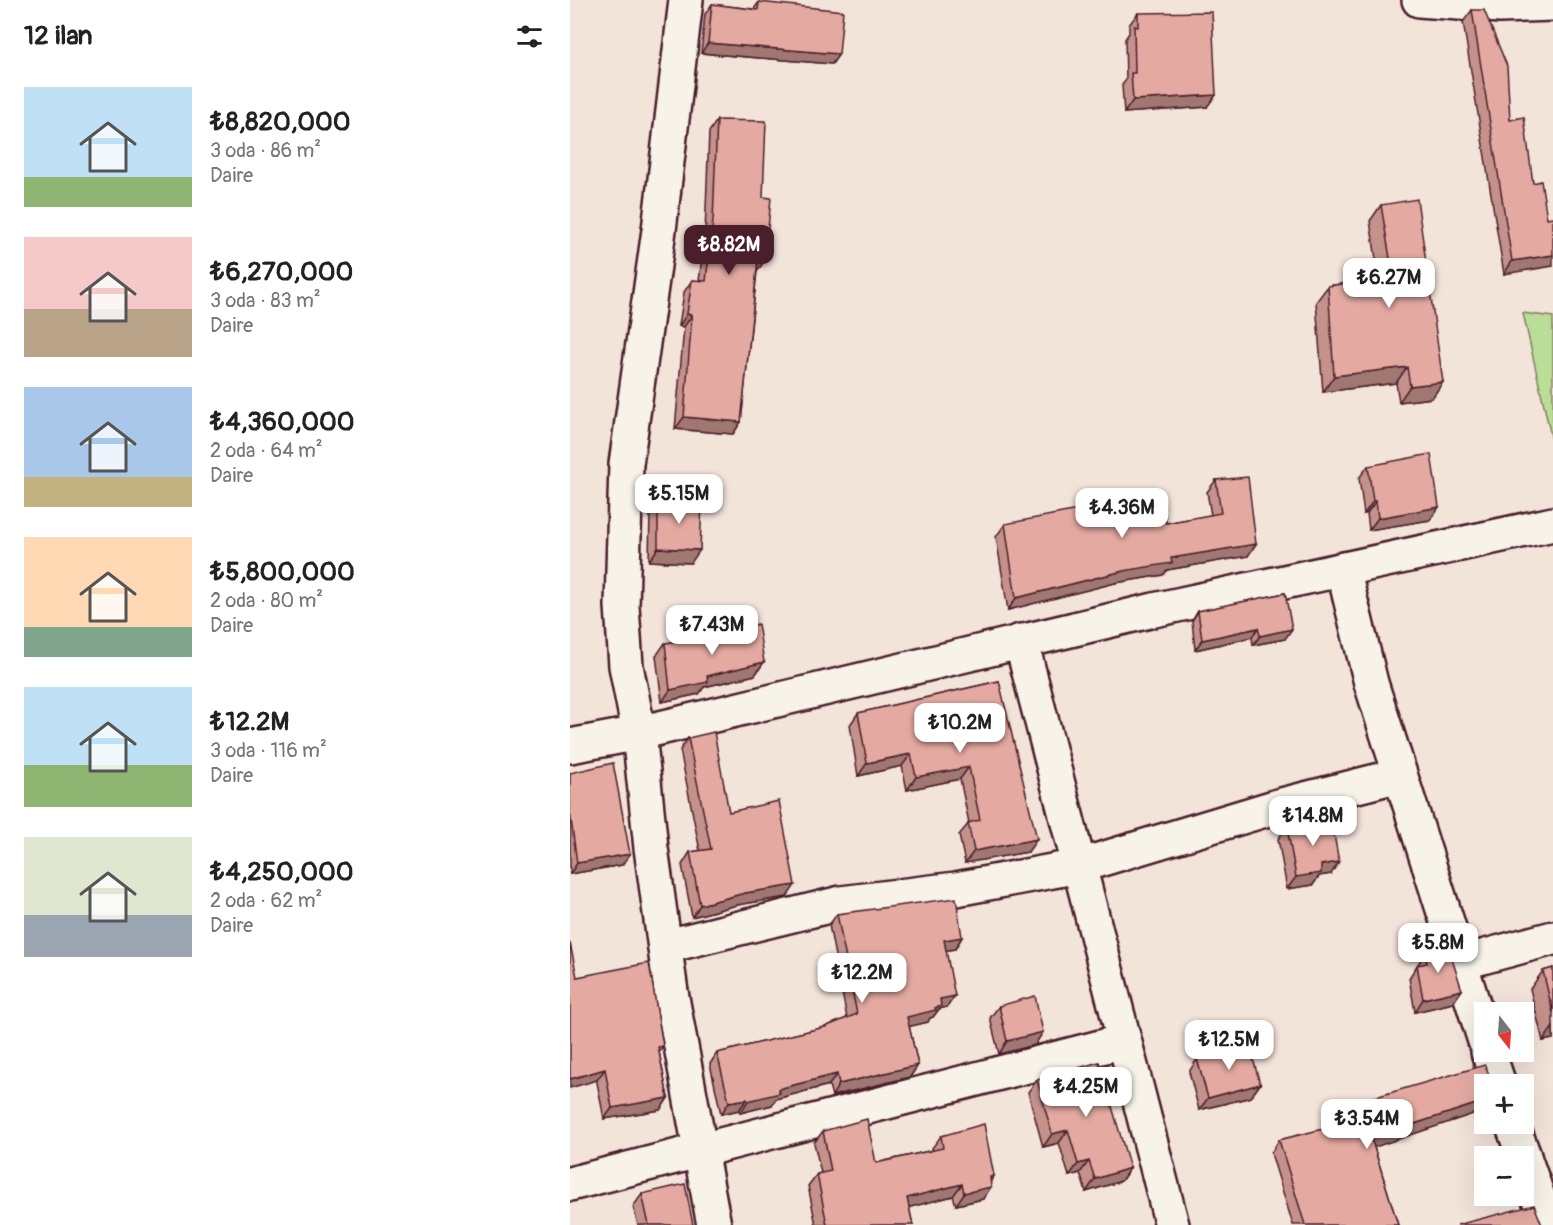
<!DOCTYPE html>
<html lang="tr">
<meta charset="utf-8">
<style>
:root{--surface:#fff;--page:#f2f2f2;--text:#222;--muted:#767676;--accent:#4a1f2b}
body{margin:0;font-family:Pangolin,sans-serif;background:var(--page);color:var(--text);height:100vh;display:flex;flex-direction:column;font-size:22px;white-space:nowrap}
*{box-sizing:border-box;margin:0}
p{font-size:20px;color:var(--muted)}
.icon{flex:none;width:33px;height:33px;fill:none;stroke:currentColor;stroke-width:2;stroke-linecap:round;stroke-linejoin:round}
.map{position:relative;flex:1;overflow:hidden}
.sheet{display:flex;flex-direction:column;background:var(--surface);width:570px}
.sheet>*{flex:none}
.needle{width:39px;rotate:163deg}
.fabs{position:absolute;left:904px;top:1002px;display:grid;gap:12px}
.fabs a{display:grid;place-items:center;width:60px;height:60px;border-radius:0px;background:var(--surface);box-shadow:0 6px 24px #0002;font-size:30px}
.price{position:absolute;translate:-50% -51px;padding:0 14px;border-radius:12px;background:#fff;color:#222;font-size:20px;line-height:39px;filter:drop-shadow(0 2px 3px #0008)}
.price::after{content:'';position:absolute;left:50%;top:36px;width:18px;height:14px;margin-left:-9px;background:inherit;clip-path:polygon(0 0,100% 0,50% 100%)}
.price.current{background:var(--accent);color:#fff}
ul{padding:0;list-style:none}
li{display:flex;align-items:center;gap:18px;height:150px;padding:0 24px}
li span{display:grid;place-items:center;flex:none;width:168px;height:120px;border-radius:0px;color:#555}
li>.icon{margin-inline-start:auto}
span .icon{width:72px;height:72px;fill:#fffc;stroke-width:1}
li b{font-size:26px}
h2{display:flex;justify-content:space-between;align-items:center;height:72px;padding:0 24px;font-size:26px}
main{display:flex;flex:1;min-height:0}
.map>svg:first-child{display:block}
.green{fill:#bade98;stroke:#827e62;stroke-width:1.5}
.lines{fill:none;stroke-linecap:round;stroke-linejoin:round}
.minor-casing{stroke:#4a1f2b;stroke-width:38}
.minor{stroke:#f7f3e8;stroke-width:33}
.wall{fill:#c4928b;stroke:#4a1f2b;stroke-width:1.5}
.shaded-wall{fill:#a07771;stroke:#4a1f2b;stroke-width:1.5}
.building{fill:#e4aaa2;stroke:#4a1f2b;stroke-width:1.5}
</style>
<main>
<section class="sheet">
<h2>12 ilan<svg class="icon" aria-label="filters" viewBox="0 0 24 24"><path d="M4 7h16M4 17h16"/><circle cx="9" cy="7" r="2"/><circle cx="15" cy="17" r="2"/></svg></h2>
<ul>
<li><span style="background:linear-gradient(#bfe0f5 75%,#8fb573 0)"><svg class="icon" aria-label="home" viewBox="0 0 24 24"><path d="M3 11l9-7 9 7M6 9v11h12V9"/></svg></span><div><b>₺8,820,000</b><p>3 oda · 86 m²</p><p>Daire</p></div></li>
<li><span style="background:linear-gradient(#f6c9c9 60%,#b9a48a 0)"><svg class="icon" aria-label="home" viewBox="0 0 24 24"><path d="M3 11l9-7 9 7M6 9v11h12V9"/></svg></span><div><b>₺6,270,000</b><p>3 oda · 83 m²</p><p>Daire</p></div></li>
<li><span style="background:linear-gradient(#a9c7e8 75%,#c2b280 0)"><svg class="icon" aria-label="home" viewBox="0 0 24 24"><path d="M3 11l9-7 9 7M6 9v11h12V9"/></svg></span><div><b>₺4,360,000</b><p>2 oda · 64 m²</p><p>Daire</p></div></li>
<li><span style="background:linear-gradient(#ffd9b3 75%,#7fa58c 0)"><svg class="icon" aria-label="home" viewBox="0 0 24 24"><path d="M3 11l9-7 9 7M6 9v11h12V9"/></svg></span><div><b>₺5,800,000</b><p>2 oda · 80 m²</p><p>Daire</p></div></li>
<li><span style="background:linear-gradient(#bfe0f5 65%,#8fb573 0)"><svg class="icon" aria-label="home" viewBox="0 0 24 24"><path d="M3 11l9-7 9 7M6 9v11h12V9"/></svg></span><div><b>₺12.2M</b><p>3 oda · 116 m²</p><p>Daire</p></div></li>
<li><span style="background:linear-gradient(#dfe7d0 65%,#9aa5b1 0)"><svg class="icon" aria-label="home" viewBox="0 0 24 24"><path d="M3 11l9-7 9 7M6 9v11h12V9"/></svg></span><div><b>₺4,250,000</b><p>2 oda · 62 m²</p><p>Daire</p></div></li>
</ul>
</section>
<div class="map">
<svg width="983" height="1225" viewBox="0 0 983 1225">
<rect width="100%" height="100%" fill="#f3e4da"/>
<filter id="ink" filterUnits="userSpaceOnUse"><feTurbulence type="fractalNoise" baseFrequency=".0167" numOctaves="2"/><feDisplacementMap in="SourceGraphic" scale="12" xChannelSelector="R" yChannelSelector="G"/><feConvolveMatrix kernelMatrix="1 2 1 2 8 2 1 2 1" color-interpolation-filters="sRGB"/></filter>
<g filter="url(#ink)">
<polygon class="green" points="953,313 983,317 983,445"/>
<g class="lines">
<defs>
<g id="minor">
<polyline points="116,0 89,230 56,464 52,606 56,666 69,733 81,848 101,992 144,1225"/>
<polyline points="849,0 930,6 983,4"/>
<polyline points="773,569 801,683 915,1041"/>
<polyline points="451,641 602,1225"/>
<polyline points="0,746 69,733 584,610 983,524"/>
<polyline points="97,946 271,903 386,889 509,866 708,806 830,775"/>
<polyline points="890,963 983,938"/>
<polyline points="918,1052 929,1084"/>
<polyline points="942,1124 954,1156"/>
<polyline points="954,1157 978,1225"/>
<polyline points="0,1184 554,1041"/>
</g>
</defs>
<use href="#minor" class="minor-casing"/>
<use href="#minor" class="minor"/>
</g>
<g class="wall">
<polygon points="189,2 269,54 262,64 131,53 135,14 142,4 184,9"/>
<polygon points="902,10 940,120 963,183 977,218 934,274 893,22"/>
<polygon points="568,13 637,107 554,113 552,85 556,80 555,39 559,33 559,25"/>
<polygon points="147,120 187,272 171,422 163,434 105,429 114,327 109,326 114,292 122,280 129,281 135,233 139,132"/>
<polygon points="811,205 873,382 862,398 829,402 826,383 753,392 746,302 758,286 809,278 800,221"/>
<polygon points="798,466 869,507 860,520 799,530 797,513 794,514 789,478"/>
<polygon points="646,480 678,556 597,570 593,575 545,583 438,610 426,537 435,524 596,523 641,515 637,492"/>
<polygon points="88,499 121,563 79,561 80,511"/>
<polygon points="715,593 715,639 683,645 682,637 625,650 622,621 628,611"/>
<polygon points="95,643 194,662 185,675 134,687 129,694 92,702 86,656"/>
<polygon points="429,681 458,852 395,863 389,835 399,823 390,779 337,790 332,766 288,776 280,725 288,713"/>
<polygon points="118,738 159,812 217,897 167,905 122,917 112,865 120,852 130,851 110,750"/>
<polygon points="0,773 60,854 52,865 0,874"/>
<polygon points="717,827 761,874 749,876 743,885 717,889 708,839"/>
<polygon points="267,914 392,937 385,949 376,950 377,1007 369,1009 363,1017 360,1018 358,1022 339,1026 348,1065 340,1077 262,1096 259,1085 206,1099 202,1105 170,1113 169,1110 151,1114 140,1064 147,1053 255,1027 277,1018 259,925"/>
<polygon points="855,953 883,1003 845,1012 839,978"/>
<polygon points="983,968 983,1039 973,1041 960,989 973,971"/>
<polygon points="7,977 93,1046 89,1052 98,1098 90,1110 34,1119"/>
<polygon points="429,1006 465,1045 429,1054 420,1018"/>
<polygon points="627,1059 690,1084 681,1097 629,1110 619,1072"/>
<polygon points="467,1080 560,1168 551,1181 516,1192 510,1173 499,1176 489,1143 473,1147 458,1092"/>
<polygon points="915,1084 915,1110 804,1147 828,1225 723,1225 701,1153 709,1140 754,1129 752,1122 761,1110"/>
<polygon points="253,1131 306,1163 363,1150 362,1148 371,1136 421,1181 413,1199 386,1205 383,1196 339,1207 343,1225 246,1225 238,1186 247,1174 251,1173 244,1143"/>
<polygon points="72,1194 123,1225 68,1225 63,1207"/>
</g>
<g class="shaded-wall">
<polygon points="138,43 269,54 262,64 131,53"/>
<polygon points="646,95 637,107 554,113 563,100"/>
<polygon points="983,255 983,266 934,274 942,261"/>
<polygon points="188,259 195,260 187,272"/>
<polygon points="117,314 122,315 114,327 109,326"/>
<polygon points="837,367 826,383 753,392 764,376"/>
<polygon points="873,382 862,398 829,402 840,386"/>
<polygon points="114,417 171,422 163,434 105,429"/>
<polygon points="803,501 806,501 797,513 794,514"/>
<polygon points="869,507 860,520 799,530 808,518"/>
<polygon points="686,544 678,556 597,570 593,575 545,583 438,610 446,598 553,571 601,558"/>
<polygon points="88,548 130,550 121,563 79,561"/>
<polygon points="688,628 682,637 625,650 632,640"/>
<polygon points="722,629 715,639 683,645 690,636"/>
<polygon points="194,662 185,675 134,687 129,694 92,702 100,690 137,676"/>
<polygon points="341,754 332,766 288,776 297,763"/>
<polygon points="399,767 390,779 337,790 346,777"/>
<polygon points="467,839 458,852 395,863 404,851"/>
<polygon points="60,854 52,865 0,874 7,863"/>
<polygon points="769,862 761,874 749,876 743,885 717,889 726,877 751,865"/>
<polygon points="225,885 217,897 167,905 122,917 130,905 175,893"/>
<polygon points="392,937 385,949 366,952 374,940"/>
<polygon points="892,990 883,1003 845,1012 853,999"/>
<polygon points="385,996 377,1007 369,1009 363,1017 360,1018 358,1022 329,1029 337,1017 370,999"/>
<polygon points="983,1027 983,1039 973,1041"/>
<polygon points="473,1032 465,1045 429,1054 437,1041"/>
<polygon points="348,1065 340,1077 262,1096 269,1084"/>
<polygon points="35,1069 27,1080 0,1088 0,1079"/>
<polygon points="267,1074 259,1085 206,1099 202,1105 170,1113 178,1101 208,1089"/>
<polygon points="690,1084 681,1097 629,1110 638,1098"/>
<polygon points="98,1098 90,1110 34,1119 42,1108"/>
<polygon points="177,1099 169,1110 151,1114 159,1102"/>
<polygon points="915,1101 915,1110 793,1151 801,1138"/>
<polygon points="498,1130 489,1143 473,1147 482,1134"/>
<polygon points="519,1161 510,1173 499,1176 508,1164"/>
<polygon points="560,1168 551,1181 516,1192 525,1179"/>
<polygon points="424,1176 416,1188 421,1187 413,1199 386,1205 394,1193 420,1177"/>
<polygon points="392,1184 383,1196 329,1210 337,1198"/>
</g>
<g class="building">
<polygon points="189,2 273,11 269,54 138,43 142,4 188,10"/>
<polygon points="902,10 914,10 937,66 940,120 954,117 963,183 971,181 977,218 983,217 983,255 942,261"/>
<polygon points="642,12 646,95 563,100 561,73 565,73 564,26 568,27 568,13"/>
<polygon points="147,120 196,121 193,197 201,198 195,260 188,259 171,422 114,417 122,315 117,314 122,280 136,281 143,221"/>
<polygon points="847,199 873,382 840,386 837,367 764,376 758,286 823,276 811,205"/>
<polygon points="861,454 869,507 808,518 806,501 803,501 798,466"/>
<polygon points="678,477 686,544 601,558 602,563 553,571 446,598 435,524 518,508 593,498 596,523 651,513 646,480"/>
<polygon points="88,499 132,502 130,550 88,548"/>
<polygon points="715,593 722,629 690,636 688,628 632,640 628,611"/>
<polygon points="188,624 194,662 137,676 138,682 100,690 95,643 133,638"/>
<polygon points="429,681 467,839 404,851 398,823 410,820 399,767 346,777 341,754 297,763 288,713"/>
<polygon points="144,732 159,812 209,801 225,885 175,893 130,905 120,852 141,849 118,738"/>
<polygon points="43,763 60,854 7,863 0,812 0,773"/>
<polygon points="761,818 769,862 751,865 751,873 726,877 717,827"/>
<polygon points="386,898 392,937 374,940 385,996 370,999 371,1006 365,1008 366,1010 337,1017 348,1065 269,1084 267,1074 208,1089 210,1093 178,1101 177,1099 159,1102 147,1053 255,1027 287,1014 267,914"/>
<polygon points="0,943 7,977 79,963 93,1046 88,1047 98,1098 42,1108 35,1069 0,1079"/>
<polygon points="878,947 892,990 853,999 847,965 857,963 855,953"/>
<polygon points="983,968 983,1013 973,971"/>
<polygon points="465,996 473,1032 437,1041 429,1006"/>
<polygon points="679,1044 690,1084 638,1098 627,1059"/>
<polygon points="529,1062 560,1168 525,1179 519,1161 508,1164 498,1130 482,1134 467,1080"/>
<polygon points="915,1065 923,1084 915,1084 915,1101 801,1138 828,1225 735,1225 709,1140 765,1126 761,1110"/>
<polygon points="297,1119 306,1163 373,1148 371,1136 414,1124 424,1176 420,1177 421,1187 394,1193 392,1184 337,1198 343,1225 257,1225 247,1174 261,1171 253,1131"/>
<polygon points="115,1184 123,1225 79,1225 72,1194"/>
<polygon points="964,1205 972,1225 887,1225"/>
</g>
</g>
</svg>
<div class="fabs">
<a><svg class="needle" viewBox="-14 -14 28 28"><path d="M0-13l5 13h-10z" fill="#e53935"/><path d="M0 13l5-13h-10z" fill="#767676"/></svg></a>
<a>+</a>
<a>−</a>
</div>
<b class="price current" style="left:159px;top:276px">₺8.82M</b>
<b class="price" style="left:819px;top:309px">₺6.27M</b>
<b class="price" style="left:109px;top:525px">₺5.15M</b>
<b class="price" style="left:552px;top:539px">₺4.36M</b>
<b class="price" style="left:142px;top:656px">₺7.43M</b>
<b class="price" style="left:390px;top:754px">₺10.2M</b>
<b class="price" style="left:743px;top:847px">₺14.8M</b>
<b class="price" style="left:868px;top:974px">₺5.8M</b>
<b class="price" style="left:292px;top:1004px">₺12.2M</b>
<b class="price" style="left:659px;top:1071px">₺12.5M</b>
<b class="price" style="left:516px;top:1118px">₺4.25M</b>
<b class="price" style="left:797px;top:1150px">₺3.54M</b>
</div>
</main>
